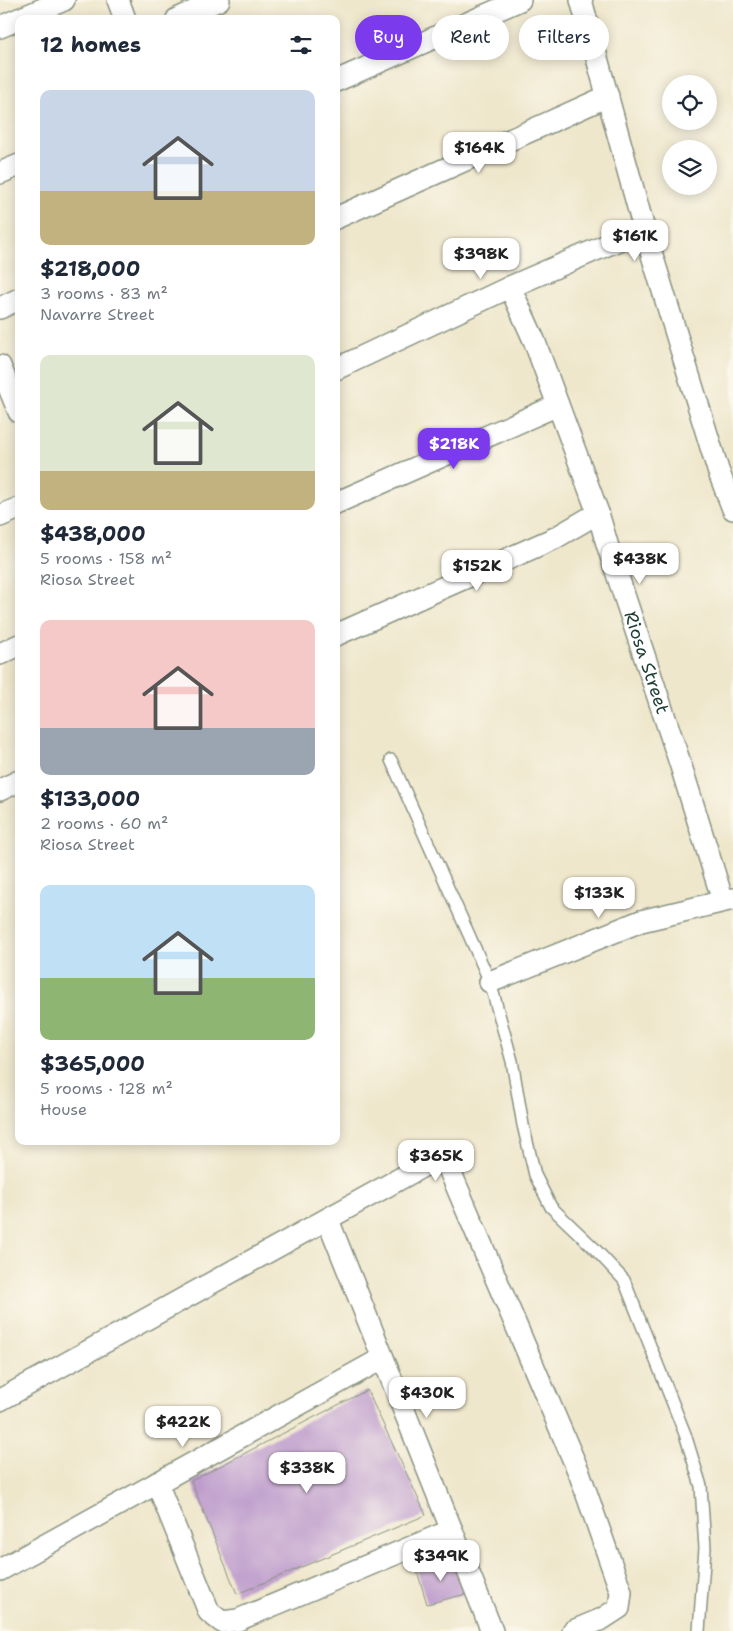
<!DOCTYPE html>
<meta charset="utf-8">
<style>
:root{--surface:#fff;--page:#f2f2f3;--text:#1f2937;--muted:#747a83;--accent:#7c3aed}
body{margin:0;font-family:"Shantell Sans",sans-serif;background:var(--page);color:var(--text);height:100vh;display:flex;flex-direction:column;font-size:19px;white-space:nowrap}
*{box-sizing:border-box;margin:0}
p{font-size:16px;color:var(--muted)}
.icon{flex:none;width:28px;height:28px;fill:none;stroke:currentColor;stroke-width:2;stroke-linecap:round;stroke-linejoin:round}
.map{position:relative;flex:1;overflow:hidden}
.side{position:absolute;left:15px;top:15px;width:325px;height:1130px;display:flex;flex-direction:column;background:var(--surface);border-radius:10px;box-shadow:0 2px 12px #0003}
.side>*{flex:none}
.guide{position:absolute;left:355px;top:15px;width:302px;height:45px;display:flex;gap:10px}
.tools{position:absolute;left:662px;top:75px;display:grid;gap:10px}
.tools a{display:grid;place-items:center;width:55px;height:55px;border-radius:50%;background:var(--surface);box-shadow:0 2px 12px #0003;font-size:25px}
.price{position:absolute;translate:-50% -42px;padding:0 11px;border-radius:10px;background:#fff;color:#222;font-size:16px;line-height:32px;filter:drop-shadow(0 1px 2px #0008)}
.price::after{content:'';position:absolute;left:50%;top:30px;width:15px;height:11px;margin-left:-8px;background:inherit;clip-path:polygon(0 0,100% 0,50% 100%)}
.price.current{background:var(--accent);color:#fff}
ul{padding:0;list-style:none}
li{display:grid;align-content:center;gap:10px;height:265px;padding:0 25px}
li span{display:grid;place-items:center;height:155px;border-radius:10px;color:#555}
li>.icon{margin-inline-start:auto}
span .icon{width:90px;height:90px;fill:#fffc;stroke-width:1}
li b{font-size:21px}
h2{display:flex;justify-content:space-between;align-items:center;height:60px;padding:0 25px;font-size:21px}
.tag{padding:0 18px;border-radius:22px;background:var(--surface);box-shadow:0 2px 12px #0003;font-size:18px;line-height:45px}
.tag.current{background:var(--accent);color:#fff}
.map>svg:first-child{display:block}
.building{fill:#be9ccc}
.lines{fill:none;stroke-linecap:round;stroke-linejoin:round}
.service-casing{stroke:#879280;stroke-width:14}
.minor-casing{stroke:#879280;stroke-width:24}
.service{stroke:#fff;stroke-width:11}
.minor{stroke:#fff;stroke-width:21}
.labels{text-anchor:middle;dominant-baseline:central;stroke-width:5;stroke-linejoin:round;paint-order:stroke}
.street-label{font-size:18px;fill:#1f3d34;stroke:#fbf7ec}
</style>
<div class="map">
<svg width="733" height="1631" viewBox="0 0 733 1631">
<rect width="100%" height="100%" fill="#fbf7ec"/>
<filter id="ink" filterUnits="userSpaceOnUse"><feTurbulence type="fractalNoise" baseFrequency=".02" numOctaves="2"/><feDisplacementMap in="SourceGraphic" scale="10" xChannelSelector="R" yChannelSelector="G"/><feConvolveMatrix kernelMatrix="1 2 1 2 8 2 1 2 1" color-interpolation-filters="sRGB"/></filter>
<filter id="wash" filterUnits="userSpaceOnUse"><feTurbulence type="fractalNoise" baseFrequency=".0096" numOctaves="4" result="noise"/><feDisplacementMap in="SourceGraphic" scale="20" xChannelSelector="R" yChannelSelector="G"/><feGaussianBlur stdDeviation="1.12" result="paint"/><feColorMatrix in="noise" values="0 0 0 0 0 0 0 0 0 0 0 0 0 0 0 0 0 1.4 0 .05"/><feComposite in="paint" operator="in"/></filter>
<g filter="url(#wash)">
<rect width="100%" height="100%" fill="#efe7cc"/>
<g id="blocks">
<g class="building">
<polygon points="367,1390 426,1515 237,1594 191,1481"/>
<polygon points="452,1560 466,1594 427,1604 417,1571"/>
</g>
</g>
</g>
<g filter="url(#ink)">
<use href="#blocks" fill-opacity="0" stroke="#879280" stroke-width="1"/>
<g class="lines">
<defs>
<polyline id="service" points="391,760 490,982 512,1061 523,1125 535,1175 551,1207 594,1248 624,1280 685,1434 701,1486 705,1548 699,1631"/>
<g id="minor">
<polyline points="118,0 125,19"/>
<polyline points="581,0 644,229 718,470 733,509"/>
<polyline points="19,19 64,0"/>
<polyline points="177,19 219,0"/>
<polyline points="0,27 19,19"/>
<polyline points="336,81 520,0"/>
<polyline points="0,173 19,165"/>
<polyline points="336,218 608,96"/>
<path id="s1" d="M510,287L534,340L598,513L608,547L680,763L723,901"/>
<polyline points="0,308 19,299"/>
<polyline points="0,366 19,412"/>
<polyline points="336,369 510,287 644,229"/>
<polyline points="336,503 558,405"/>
<polyline points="0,516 19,508"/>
<polyline points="336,635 555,538 598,513"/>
<polyline points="0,654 19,645"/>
<polyline points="0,790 19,781"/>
<polyline points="490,982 641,921 733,899"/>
<polyline points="328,1220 492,1631"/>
<polyline points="0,1400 423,1166 444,1157 580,1475 621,1592 619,1608 602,1619 573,1631"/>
<polyline points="157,1483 209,1612 222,1622 238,1620 452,1530"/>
<polyline points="0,1570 383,1358"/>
</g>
</defs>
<use href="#service" class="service-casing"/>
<use href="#minor" class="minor-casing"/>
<use href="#service" class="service"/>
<use href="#minor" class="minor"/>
</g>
</g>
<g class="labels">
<g class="street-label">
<text stroke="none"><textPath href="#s1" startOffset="400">Riosa Street</textPath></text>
</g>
</g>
</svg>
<div class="tools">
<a><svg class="icon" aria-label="locate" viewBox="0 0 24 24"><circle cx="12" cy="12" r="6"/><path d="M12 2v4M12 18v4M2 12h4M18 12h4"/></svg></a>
<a><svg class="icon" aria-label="layers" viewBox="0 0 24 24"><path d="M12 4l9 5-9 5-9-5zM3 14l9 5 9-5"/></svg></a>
</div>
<b class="price" style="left:479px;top:174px">$164K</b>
<b class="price" style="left:635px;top:262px">$161K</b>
<b class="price" style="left:481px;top:280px">$398K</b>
<b class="price current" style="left:454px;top:470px">$218K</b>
<b class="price" style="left:640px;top:585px">$438K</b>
<b class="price" style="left:477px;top:592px">$152K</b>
<b class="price" style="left:599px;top:919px">$133K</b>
<b class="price" style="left:436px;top:1182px">$365K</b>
<b class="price" style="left:427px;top:1419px">$430K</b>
<b class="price" style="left:183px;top:1448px">$422K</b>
<b class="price" style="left:307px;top:1494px">$338K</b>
<b class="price" style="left:441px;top:1582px">$349K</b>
<div class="guide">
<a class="tag current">Buy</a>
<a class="tag">Rent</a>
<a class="tag">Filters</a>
</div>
<section class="side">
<h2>12 homes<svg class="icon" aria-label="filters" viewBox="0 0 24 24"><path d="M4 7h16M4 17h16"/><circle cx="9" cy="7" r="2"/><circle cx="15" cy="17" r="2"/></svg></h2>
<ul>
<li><span style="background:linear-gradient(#c9d6e8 65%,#c2b280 0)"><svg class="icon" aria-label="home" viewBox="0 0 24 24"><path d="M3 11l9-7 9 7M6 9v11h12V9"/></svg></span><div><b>$218,000</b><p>3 rooms · 83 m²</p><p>Navarre Street</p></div></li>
<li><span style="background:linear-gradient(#dfe7d0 75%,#c2b280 0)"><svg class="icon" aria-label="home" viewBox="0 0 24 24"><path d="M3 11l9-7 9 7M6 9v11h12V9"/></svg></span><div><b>$438,000</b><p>5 rooms · 158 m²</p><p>Riosa Street</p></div></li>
<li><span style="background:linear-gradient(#f6c9c9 70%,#9aa5b1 0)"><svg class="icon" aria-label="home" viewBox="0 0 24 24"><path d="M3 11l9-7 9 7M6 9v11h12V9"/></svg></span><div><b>$133,000</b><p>2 rooms · 60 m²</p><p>Riosa Street</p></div></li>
<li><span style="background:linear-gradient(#bfe0f5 60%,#8fb573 0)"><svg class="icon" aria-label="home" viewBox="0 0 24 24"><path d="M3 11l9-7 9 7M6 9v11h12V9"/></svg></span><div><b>$365,000</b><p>5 rooms · 128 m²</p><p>House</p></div></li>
</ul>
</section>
</div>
